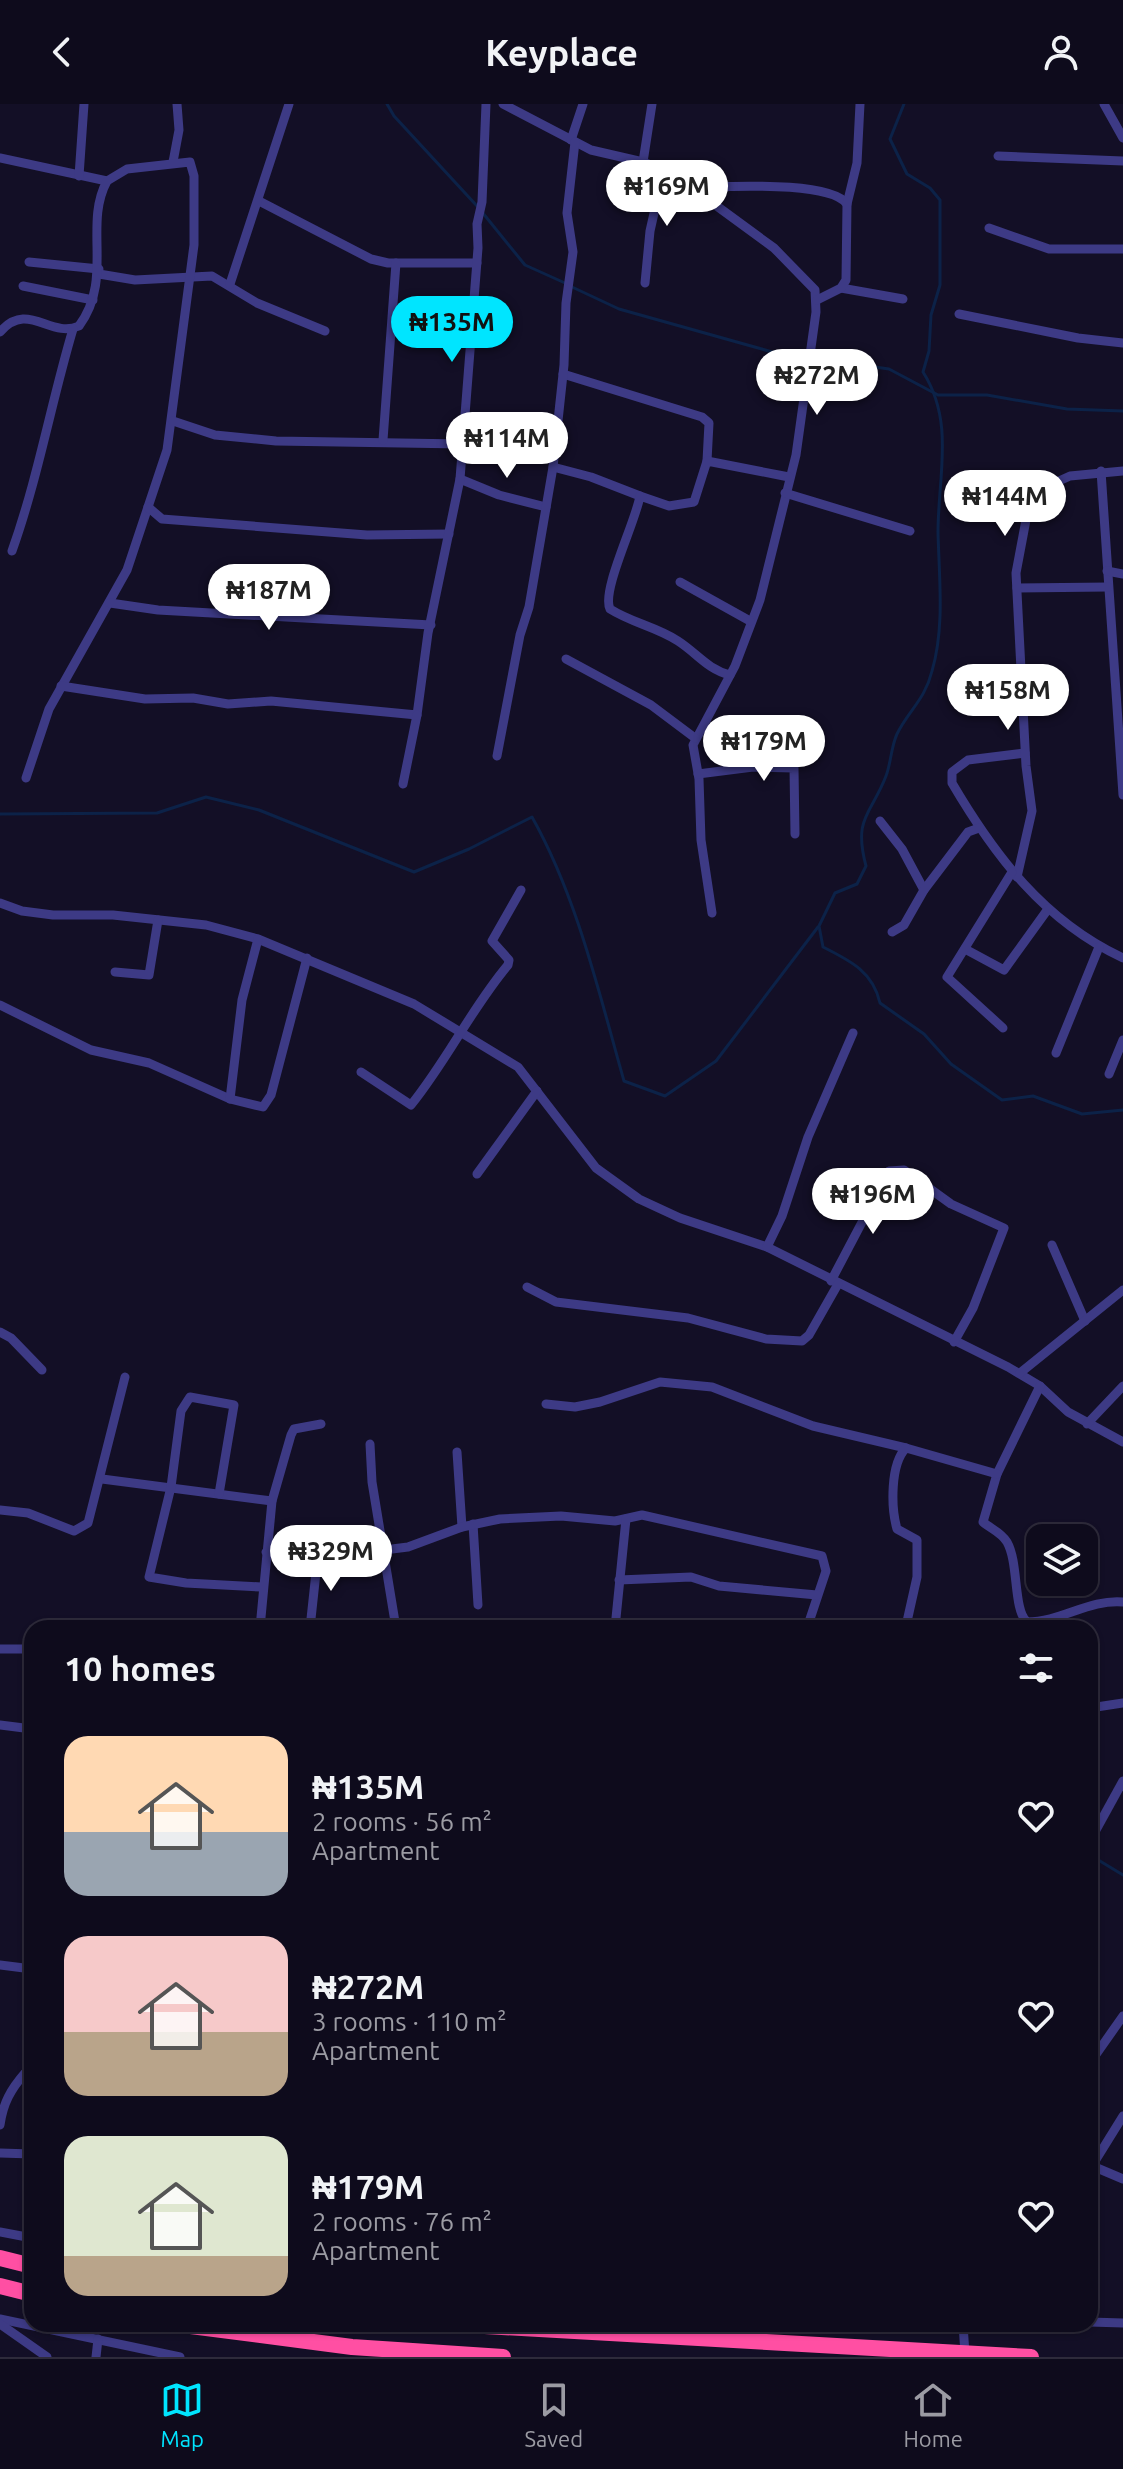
<!DOCTYPE html>
<meta charset="utf-8">
<style>
:root{--surface:#0e0b1c;--page:#1c1929;--text:#f1f3f6;--muted:#9b9ba3;--line:#2e2b3b;--accent:#00e5ff}
body{margin:0;font-family:Ubuntu,sans-serif;background:var(--page);color:var(--text);height:100vh;display:flex;flex-direction:column;font-size:30px;white-space:nowrap}
*{box-sizing:border-box;margin:0}
p{font-size:26px;color:var(--muted)}
.icon{flex:none;width:44px;height:44px;fill:none;stroke:currentColor;stroke-width:2;stroke-linecap:round;stroke-linejoin:round}
.map{position:relative;flex:1;overflow:hidden}
.sheet{position:absolute;left:24px;top:1516px;width:1074px;height:712px;display:flex;flex-direction:column;background:var(--surface);border-radius:24px;box-shadow:0 2px 6px #0004,0 0 0 2px var(--line)}
.sheet>*{flex:none}
.tools{position:absolute;left:1026px;top:1420px;display:grid;gap:16px}
.tools a{display:grid;place-items:center;width:72px;height:72px;border-radius:16px;background:var(--surface);box-shadow:0 2px 6px #0004,0 0 0 2px var(--line);font-size:40px}
.price{position:absolute;translate:-50% -68px;padding:0 18px;border-radius:28px;background:#fff;color:#222;font-size:26px;line-height:52px;filter:drop-shadow(0 2px 4px #0008)}
.price::after{content:'';position:absolute;left:50%;top:48px;width:24px;height:18px;margin-left:-12px;background:inherit;clip-path:polygon(0 0,100% 0,50% 100%)}
.price.selected{background:var(--accent);color:#111}
ul{padding:0;list-style:none}
li{display:flex;align-items:center;gap:24px;height:200px;padding:0 40px}
li span{display:grid;place-items:center;flex:none;width:224px;height:160px;border-radius:24px;color:#555}
li>.icon{margin-inline-start:auto}
span .icon{width:96px;height:96px;fill:#fffc;stroke-width:1}
li b{font-size:34px}
h2{display:flex;justify-content:space-between;align-items:center;height:96px;padding:0 40px;font-size:34px}
header{display:flex;justify-content:space-between;align-items:center;height:104px;padding:0 40px;background:var(--surface);font-size:36px;font-weight:700}
.tabs{display:flex;justify-content:space-around;align-items:center;height:112px;border-top:2px solid var(--line);background:var(--surface);font-size:22px;color:var(--muted)}
.tabs a{display:grid;justify-items:center;gap:4px}
.tabs .selected{color:var(--accent)}
.map>svg:first-child{display:block}
.lines{fill:none;stroke-linecap:round;stroke-linejoin:round}
.stream{stroke:#0c2248;stroke-width:3}
.street{stroke:#3d3a85;stroke-width:9}
.highway{stroke:#ff4fa3;stroke-width:16}
</style>
<header><svg class="icon" aria-label="back" viewBox="0 0 24 24"><path d="M15 5l-7 7 7 7"/></svg>Keyplace<svg class="icon" aria-label="person" viewBox="0 0 24 24"><circle cx="12" cy="8" r="4"/><path d="M4 21q1-7 8-7t8 7"/></svg></header>
<div class="map">
<svg width="1123" height="2253" viewBox="0 0 1123 2253">
<rect width="100%" height="100%" fill="#130f26"/>
<g class="lines">
<g class="stream">
<polyline points="387,0 394,12 477,102"/>
<path d="M904,0L890,35L907,70L930,84L940,96V181L931,211L929,247L923,268C955,318 938,372 938,428C939,473 945,523 932,567C925,596 908,607 897,630C891,643 891,659 886,672C871,711 853,713 866,762L857,780L835,789L819,822L823,843C851,857 873,868 880,899L924,930L951,960L1002,996L1033,992L1082,1010L1123,1006"/>
<polyline points="482,108 525,161 565,179"/>
<polyline points="572,183 619,205 776,249 889,265 938,291 987,291 1067,305 1123,307"/>
<path d="M0,710L157,709L206,693L259,706L414,768L469,745L532,713C577,793 599,889 624,977L665,992L716,957L818,823"/>
<polyline points="1090,1751 1123,1771"/>
</g>
<g class="street">
<polyline points="503,0 591,46 643,58 673,70 774,144 815,186 816,208 796,351 760,496 735,562 693,641 699,675 701,736 712,809"/>
<polyline points="1104,0 1123,34"/>
<polyline points="571,36 583,0"/>
<polyline points="998,52 1123,57"/>
<polyline points="0,54 107,77"/>
<polyline points="173,58 179,26 177,0"/>
<polyline points="643,58 652,0"/>
<polyline points="79,72 84,0"/>
<path d="M695,83C725,83 829,76 847,100"/>
<polyline points="259,97 371,155 388,159 477,159"/>
<polyline points="989,124 1049,145 1123,145"/>
<polyline points="29,158 99,165"/>
<polyline points="99,170 135,176 212,172 257,199 325,227"/>
<polyline points="645,179 650,127 664,65"/>
<polyline points="230,180 289,0"/>
<polyline points="23,182 93,196"/>
<polyline points="841,184 903,195"/>
<polyline points="817,196 841,184 846,176 847,100 857,59 860,0"/>
<polyline points="959,210 1078,234 1123,239"/>
<path d="M0,228C28,196 50,235 79,222C114,175 83,121 107,77L127,65L190,58L194,72V141L167,346L127,466L49,605L26,674"/>
<polyline points="563,270 702,313 709,319 707,357"/>
<polyline points="173,317 215,331 276,337 463,340"/>
<polyline points="383,336 396,159"/>
<polyline points="553,363 591,373 640,392"/>
<polyline points="1101,367 1123,691"/>
<polyline points="460,375 499,391 546,403"/>
<polyline points="785,389 910,427"/>
<polyline points="148,403 162,415 367,431 449,430"/>
<path d="M12,447C38,374 51,299 73,225"/>
<polyline points="1107,467 1123,470"/>
<polyline points="680,478 750,517"/>
<polyline points="1017,484 1108,483"/>
<polyline points="110,499 158,506 431,521"/>
<polyline points="566,555 651,601 695,634"/>
<path d="M730,571C707,565 698,550 678,537C657,523 632,519 610,505C601,487 636,417 640,392L669,402L694,398L707,357L789,373"/>
<polyline points="61,582 145,595 193,594 228,600 271,597 417,611 428,529 460,375 478,144 477,120 482,98 486,0"/>
<path d="M1025,649L968,656L952,668V679C995,752 1044,817 1123,854"/>
<polyline points="497,652 520,531 529,503 553,363 564,261 566,199 573,148 567,109 575,38"/>
<polyline points="698,670 753,663 794,664 795,730"/>
<polyline points="403,680 417,611"/>
<polyline points="880,717 902,745 924,786"/>
<polyline points="1017,773 1032,707 1026,662 1016,469 1029,400 1039,386 1070,372 1123,367"/>
<polyline points="0,799 22,807 53,811 113,811 206,821 258,835 414,900 518,963 596,1064 639,1095 680,1114 767,1143 1008,1263 1040,1282 1068,1308 1123,1338"/>
<polyline points="892,828 904,821 924,786 968,728 979,724"/>
<polyline points="965,845 1004,866 1048,805"/>
<polyline points="115,868 149,871 158,816"/>
<polyline points="0,901 91,946 149,959 230,995 263,1003 271,991 307,854"/>
<polyline points="1003,924 947,873 1012,768"/>
<polyline points="1056,949 1099,843"/>
<path d="M361,968L411,1001C448,955 471,905 508,861L509,856L492,837L521,786"/>
<polyline points="1109,970 1123,936"/>
<polyline points="230,995 242,896 258,835"/>
<polyline points="477,1070 537,987"/>
<polyline points="1052,1141 1085,1217"/>
<polyline points="767,1143 782,1112 808,1033 853,929"/>
<polyline points="831,1177 889,1067 904,1066 951,1100 1004,1124 973,1204 954,1238"/>
<polyline points="527,1183 556,1198 688,1214 766,1235 802,1237 809,1231 838,1180"/>
<polyline points="0,1228 11,1234 42,1266"/>
<polyline points="1020,1269 1123,1186"/>
<path d="M1040,1282L997,1370L983,1418C991,1425 1001,1428 1007,1438C1019,1459 1013,1506 1027,1518C1061,1518 1089,1495 1123,1498"/>
<polyline points="546,1300 575,1303 600,1298 660,1278 712,1283 813,1322 906,1344 997,1370"/>
<polyline points="1087,1320 1123,1282"/>
<polyline points="370,1340 372,1378 396,1524"/>
<polyline points="457,1348 462,1423"/>
<polyline points="102,1375 272,1397"/>
<polyline points="219,1390 234,1301 190,1293 181,1307 171,1383 149,1473 186,1479 261,1483"/>
<polyline points="0,1406 28,1409 74,1427 88,1419 125,1273"/>
<polyline points="473,1420 478,1501"/>
<polyline points="266,1448 336,1452 408,1443 462,1423 500,1415 561,1412 615,1417 642,1411 822,1452 826,1467 807,1524"/>
<polyline points="619,1476 691,1473 719,1482 817,1491"/>
<polyline points="616,1514 626,1415"/>
<polyline points="967,1520 1016,1523 1027,1518"/>
<path d="M906,1522L917,1473V1436L897,1425C891,1404 890,1360 906,1344"/>
<polyline points="260,1524 272,1397 291,1331 294,1325 321,1320"/>
<polyline points="310,1524 318,1450"/>
<polyline points="0,1545 32,1545"/>
<polyline points="1090,1604 1123,1599"/>
<polyline points="0,1621 32,1625"/>
<polyline points="1091,1735 1123,1677"/>
<polyline points="0,1861 32,1865"/>
<polyline points="1090,1959 1123,1912"/>
<path d="M0,2021C3,1999 11,1985 25,1969H32"/>
<polyline points="0,2049 32,2050"/>
<polyline points="1090,2061 1123,2075"/>
<polyline points="1092,2062 1123,2012"/>
<polyline points="0,2128 32,2134"/>
<polyline points="0,2215 180,2253"/>
<polyline points="1090,2218 1123,2219"/>
<polyline points="0,2220 47,2253"/>
<polyline points="963,2220 965,2250"/>
<polyline points="96,2253 98,2235"/>
</g>
<g class="highway">
<polyline points="0,2154 32,2162"/>
<polyline points="0,2182 32,2190"/>
<polyline points="175,2220 352,2243 503,2253"/>
<polyline points="450,2220 1031,2253"/>
</g>
</g>
</svg>
<div class="tools">
<a><svg class="icon" aria-label="layers" viewBox="0 0 24 24"><path d="M12 4l9 5-9 5-9-5zM3 14l9 5 9-5"/></svg></a>
</div>
<b class="price" style="left:667px;top:124px">₦169M</b>
<b class="price selected" style="left:452px;top:260px">₦135M</b>
<b class="price" style="left:817px;top:313px">₦272M</b>
<b class="price" style="left:507px;top:376px">₦114M</b>
<b class="price" style="left:1005px;top:434px">₦144M</b>
<b class="price" style="left:269px;top:528px">₦187M</b>
<b class="price" style="left:1008px;top:628px">₦158M</b>
<b class="price" style="left:764px;top:679px">₦179M</b>
<b class="price" style="left:873px;top:1132px">₦196M</b>
<b class="price" style="left:331px;top:1489px">₦329M</b>
<section class="sheet">
<h2>10 homes<svg class="icon" aria-label="filters" viewBox="0 0 24 24"><path d="M4 7h16M4 17h16"/><circle cx="9" cy="7" r="2"/><circle cx="15" cy="17" r="2"/></svg></h2>
<ul>
<li><span style="background:linear-gradient(#ffd9b3 60%,#9aa5b1 0)"><svg class="icon" aria-label="home" viewBox="0 0 24 24"><path d="M3 11l9-7 9 7M6 9v11h12V9"/></svg></span><div><b>₦135M</b><p>2 rooms · 56 m²</p><p>Apartment</p></div><svg class="icon" aria-label="heart" viewBox="0 0 24 24"><path d="M12 20l-8-8c-3-5 5-10 8-4 3-6 11-1 8 4z"/></svg></li>
<li><span style="background:linear-gradient(#f6c9c9 60%,#b9a48a 0)"><svg class="icon" aria-label="home" viewBox="0 0 24 24"><path d="M3 11l9-7 9 7M6 9v11h12V9"/></svg></span><div><b>₦272M</b><p>3 rooms · 110 m²</p><p>Apartment</p></div><svg class="icon" aria-label="heart" viewBox="0 0 24 24"><path d="M12 20l-8-8c-3-5 5-10 8-4 3-6 11-1 8 4z"/></svg></li>
<li><span style="background:linear-gradient(#dfe7d0 75%,#b9a48a 0)"><svg class="icon" aria-label="home" viewBox="0 0 24 24"><path d="M3 11l9-7 9 7M6 9v11h12V9"/></svg></span><div><b>₦179M</b><p>2 rooms · 76 m²</p><p>Apartment</p></div><svg class="icon" aria-label="heart" viewBox="0 0 24 24"><path d="M12 20l-8-8c-3-5 5-10 8-4 3-6 11-1 8 4z"/></svg></li>
</ul>
</section>
</div>
<nav class="tabs">
<a class="selected"><svg class="icon" aria-label="map" viewBox="0 0 24 24"><path d="M3 6l6-2 6 2 6-2v14l-6 2-6-2-6 2zM9 4v14M15 6v14"/></svg>Map</a>
<a><svg class="icon" aria-label="saved" viewBox="0 0 24 24"><path d="M7 4h10v16l-5-4-5 4z"/></svg>Saved</a>
<a><svg class="icon" aria-label="home" viewBox="0 0 24 24"><path d="M3 11l9-7 9 7M6 9v11h12V9"/></svg>Home</a>
</nav>
